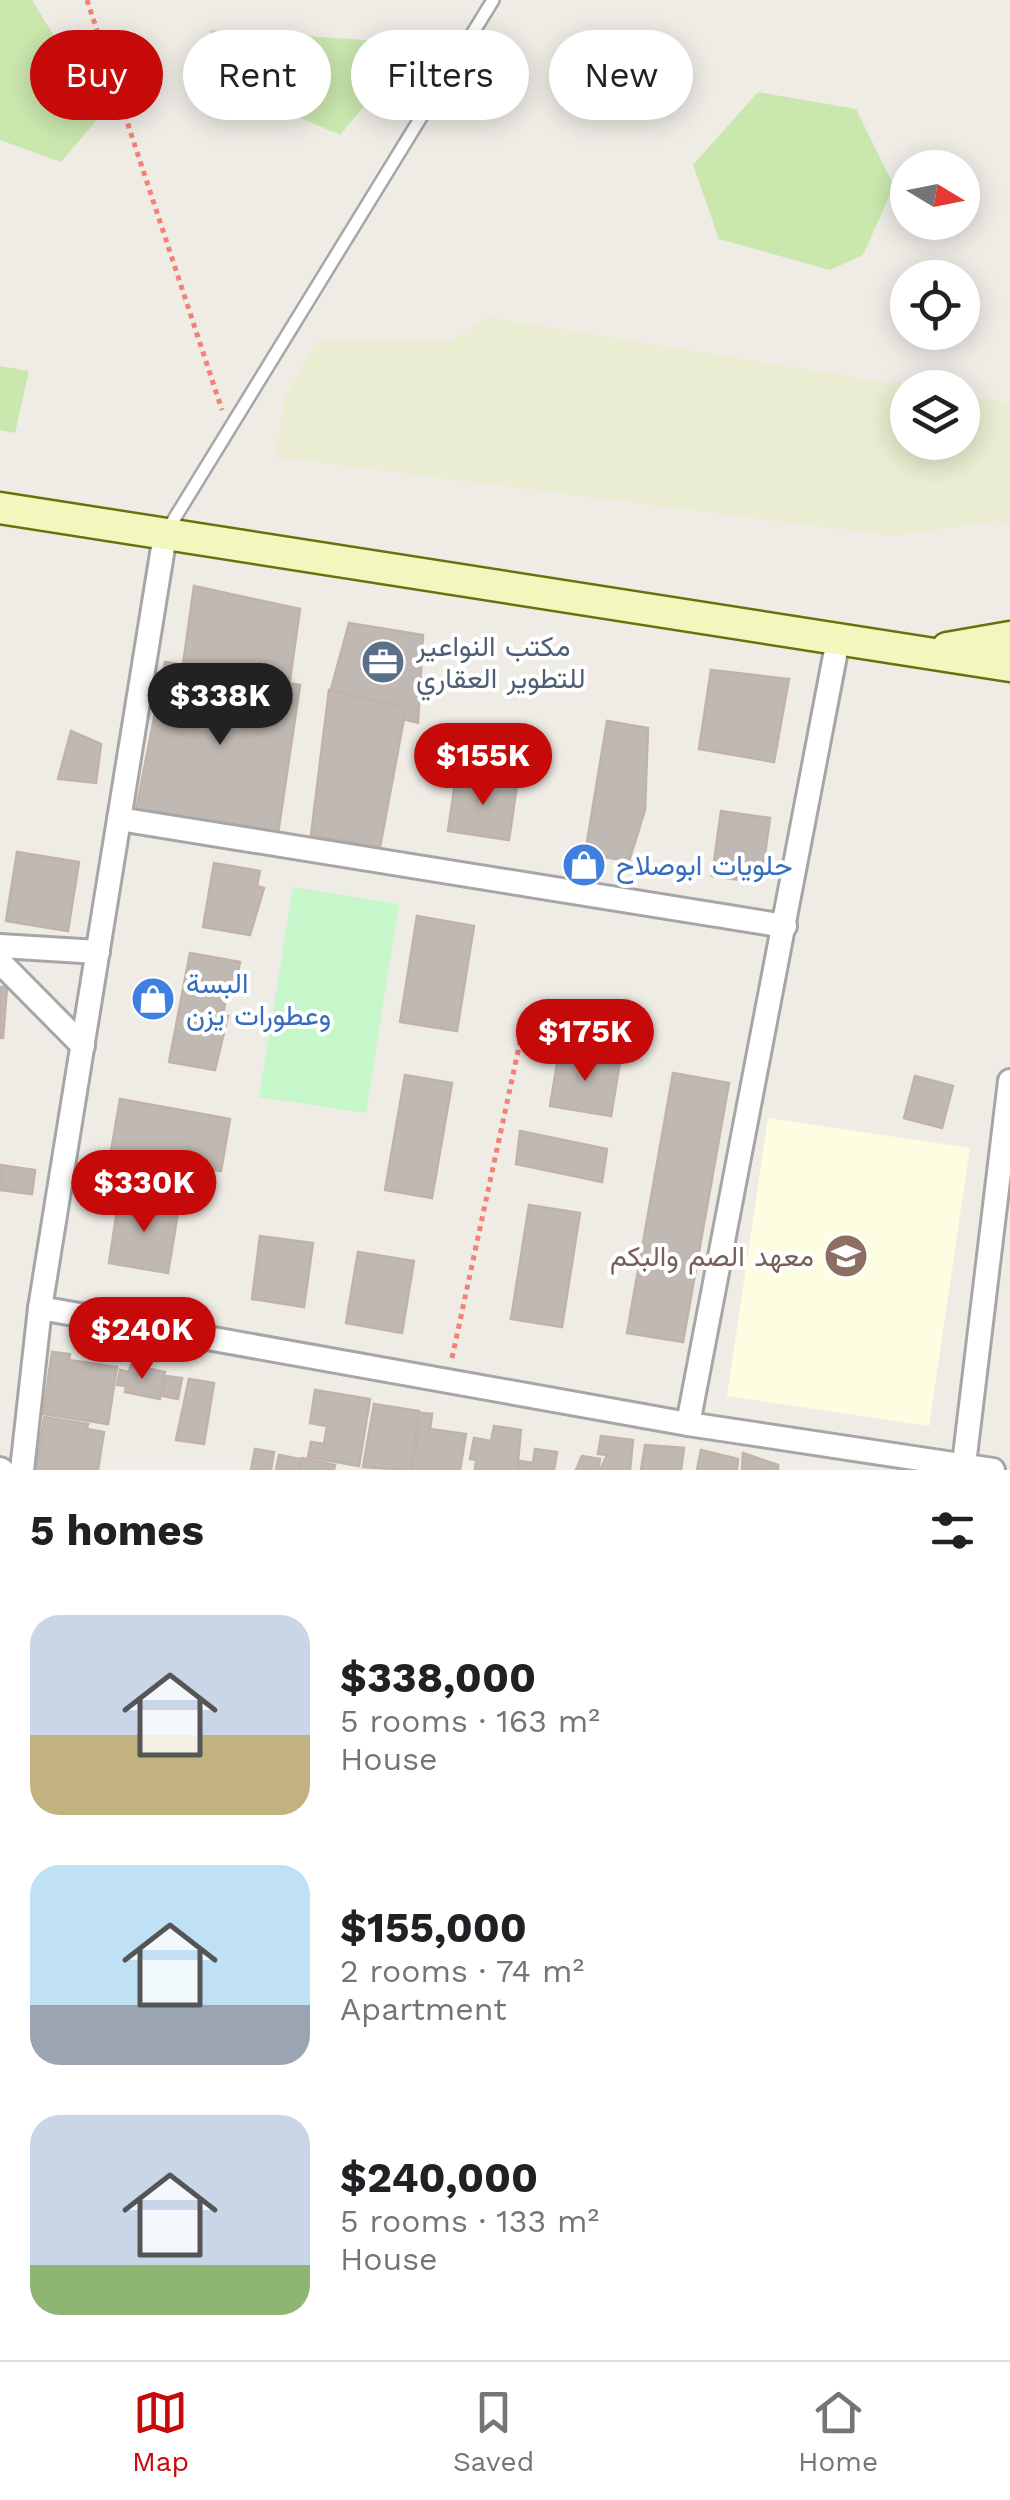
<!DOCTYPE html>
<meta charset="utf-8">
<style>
:root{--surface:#fff;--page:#f6f6f6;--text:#202124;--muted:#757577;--line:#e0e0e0;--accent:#c50a09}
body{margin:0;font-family:"Work Sans",Vazirmatn,sans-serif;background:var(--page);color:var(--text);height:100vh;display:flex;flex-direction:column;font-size:38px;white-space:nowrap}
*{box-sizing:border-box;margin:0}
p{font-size:32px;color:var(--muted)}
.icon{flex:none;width:55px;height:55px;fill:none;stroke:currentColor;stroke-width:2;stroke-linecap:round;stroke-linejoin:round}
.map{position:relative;height:1470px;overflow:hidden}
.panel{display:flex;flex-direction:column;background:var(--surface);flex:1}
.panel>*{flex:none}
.top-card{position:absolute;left:30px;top:30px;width:950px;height:90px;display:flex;gap:20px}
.needle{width:65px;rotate:100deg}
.buttons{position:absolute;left:890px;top:150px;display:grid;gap:20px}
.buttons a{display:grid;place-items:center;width:90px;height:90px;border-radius:50%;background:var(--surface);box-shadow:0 5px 25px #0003;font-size:50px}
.price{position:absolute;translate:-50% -85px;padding:0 22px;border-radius:35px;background:var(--accent);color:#fff;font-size:32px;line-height:65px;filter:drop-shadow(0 2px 5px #0008)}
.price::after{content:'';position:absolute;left:50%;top:60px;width:30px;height:22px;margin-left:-15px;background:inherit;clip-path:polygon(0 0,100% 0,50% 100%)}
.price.current{background:#222;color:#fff}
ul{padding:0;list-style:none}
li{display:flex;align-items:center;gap:30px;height:250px;padding:0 30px}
li span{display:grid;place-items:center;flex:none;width:280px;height:200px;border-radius:30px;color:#555}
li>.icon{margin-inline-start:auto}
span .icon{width:120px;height:120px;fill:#fffc;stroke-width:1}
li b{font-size:42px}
h2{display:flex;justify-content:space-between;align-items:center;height:120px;padding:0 30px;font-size:42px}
.chip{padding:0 35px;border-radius:45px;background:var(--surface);box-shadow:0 5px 25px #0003;font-size:35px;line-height:90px}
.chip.current{background:var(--accent);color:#fff}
.dock{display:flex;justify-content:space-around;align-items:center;height:140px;border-top:2px solid var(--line);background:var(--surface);font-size:28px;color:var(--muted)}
.dock a{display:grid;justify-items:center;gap:5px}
.dock .current{color:var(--accent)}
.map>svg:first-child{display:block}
.education{fill:#fdfee1}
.farmland{fill:#ebedd2}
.grass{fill:#cae7ae}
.park{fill:#c5f7ca}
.building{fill:#c0b8b2;stroke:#c1b3a9;stroke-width:2.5}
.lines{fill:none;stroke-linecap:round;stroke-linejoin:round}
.lane-casing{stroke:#a6a6a6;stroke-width:16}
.street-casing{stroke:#a6a6a6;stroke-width:28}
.secondary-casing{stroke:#67730a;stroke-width:35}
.path{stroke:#f48173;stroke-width:5;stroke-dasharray:5 5;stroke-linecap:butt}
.lane{stroke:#fff;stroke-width:11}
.street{stroke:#fff;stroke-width:22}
.secondary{stroke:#f3f7bd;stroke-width:30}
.labels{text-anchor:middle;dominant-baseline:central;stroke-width:8;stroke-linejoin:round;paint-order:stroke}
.service-label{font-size:28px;fill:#4e5e75;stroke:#fff;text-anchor:start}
.shop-label{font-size:28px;fill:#366cbe;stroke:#fff;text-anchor:start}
.education-label{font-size:28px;fill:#785e54;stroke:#fff;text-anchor:end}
</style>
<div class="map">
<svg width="1010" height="1470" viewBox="0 0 1010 1470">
<rect width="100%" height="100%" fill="#efece6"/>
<polygon class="education" points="768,1118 970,1148 929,1426 727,1396"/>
<polygon class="farmland" points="487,317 915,387 908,388 908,442 962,442 963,395 1010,403 1010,524 997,521 894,536 276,457 284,399 317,341 449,342"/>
<g class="grass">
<polygon points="0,0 32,0 102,114 61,162 0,140"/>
<polygon points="209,30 397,42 406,56 340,135 241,92"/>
<polygon points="758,92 856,109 894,186 863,255 830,270 719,239 693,165"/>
<polygon points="0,366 29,371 15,433 0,430"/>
</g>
<polygon class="park" points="293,887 399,904 366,1113 259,1097"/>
<g class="building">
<polygon points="194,586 300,609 287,701 180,686"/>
<polygon points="349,623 423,635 418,723 328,700"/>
<polygon points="165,662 300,685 278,834 136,810"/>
<polygon points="711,670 789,679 774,762 699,749"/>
<polygon points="329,690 406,708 380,847 311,835"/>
<polygon points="607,721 648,728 645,810 629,861 585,854"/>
<polygon points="71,731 101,744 96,783 58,779"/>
<polygon points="456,776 517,785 509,840 448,831"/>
<polygon points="721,811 770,818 761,883 712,876"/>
<polygon points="17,852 79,862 68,931 6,921"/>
<polygon points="214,863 260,871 257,886 264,888 250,935 203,927"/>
<polygon points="417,916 474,926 457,1031 400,1022"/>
<polygon points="190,953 240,962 235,988 228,987 223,1015 228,1016 215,1070 169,1062"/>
<polygon points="0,987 7,987 3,1038 0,1038"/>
<polygon points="559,1052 620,1062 611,1116 550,1106"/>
<polygon points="673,1073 729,1083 683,1342 627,1333"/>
<polygon points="405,1075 452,1083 432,1198 385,1190"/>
<polygon points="915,1076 953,1086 942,1128 904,1118"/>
<polygon points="120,1099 230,1119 221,1171 111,1151"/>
<polygon points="520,1131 607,1149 602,1182 516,1164"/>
<polygon points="0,1165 35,1170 32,1194 0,1190"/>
<polygon points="119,1197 179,1207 168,1273 109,1263"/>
<polygon points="529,1205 580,1213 562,1327 511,1319"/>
<polygon points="260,1236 313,1243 304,1307 252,1299"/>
<polygon points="358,1252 414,1261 402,1333 346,1323"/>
<polygon points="52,1352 70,1354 69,1360 117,1367 108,1424 43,1414"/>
<polygon points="131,1365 165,1372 160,1399 125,1392 126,1386 117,1385 120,1370 129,1372"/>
<polygon points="166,1376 182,1378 178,1399 163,1396"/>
<polygon points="189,1379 214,1383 204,1444 176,1440"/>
<polygon points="315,1390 370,1399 359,1466 308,1457 311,1442 324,1444 327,1426 310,1423"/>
<polygon points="374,1404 419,1411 410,1470 363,1467"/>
<polygon points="421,1413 432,1414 430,1429 466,1434 460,1470 412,1470"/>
<polygon points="44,1417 88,1424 87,1429 104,1432 98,1470 36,1470"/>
<polygon points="494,1426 521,1430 517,1470 475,1470 476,1460 470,1459 474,1438 491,1441"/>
<polygon points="601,1436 633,1440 630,1470 600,1470 607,1455 598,1454"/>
<polygon points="645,1445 684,1448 681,1470 641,1470"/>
<polygon points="255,1449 274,1452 271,1470 251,1470"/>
<polygon points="535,1449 557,1452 554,1470 519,1470 520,1461 533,1463"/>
<polygon points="701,1450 738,1459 737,1470 697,1470"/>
<polygon points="743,1453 778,1465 778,1470 742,1470"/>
<polygon points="279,1455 300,1459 298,1470 276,1470"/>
<polygon points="582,1456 600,1459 598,1470 576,1470"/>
<polygon points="302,1458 335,1465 334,1470 300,1470"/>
</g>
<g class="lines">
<defs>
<polyline id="lane" points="168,529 493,0"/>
<g id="street">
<polyline points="165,535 40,1308 688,1424 993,1470"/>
<polyline points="119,819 785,926"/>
<polyline points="0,946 98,952"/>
<polyline points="0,962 83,1046"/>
<polyline points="688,1424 838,640"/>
<polyline points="964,1464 1010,1081"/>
<polyline points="0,1469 2,1470"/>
<polyline points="22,1470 40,1308"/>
</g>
<g id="secondary">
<polyline points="0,508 1010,666"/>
<polyline points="947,648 1010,637"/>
</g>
</defs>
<use href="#lane" class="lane-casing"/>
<use href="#street" class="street-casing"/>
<use href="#secondary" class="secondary-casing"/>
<g class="path">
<polyline points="87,0 222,410"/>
<polyline points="452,1358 525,1019"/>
</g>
<use href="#lane" class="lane"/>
<use href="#street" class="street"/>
<use href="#secondary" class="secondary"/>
</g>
<defs>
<symbol id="office-disc" viewBox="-11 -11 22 22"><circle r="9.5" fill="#5c6f8a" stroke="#fff"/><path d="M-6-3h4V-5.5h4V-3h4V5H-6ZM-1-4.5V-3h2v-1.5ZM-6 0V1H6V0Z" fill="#fff"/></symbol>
<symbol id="shop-disc" viewBox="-11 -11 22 22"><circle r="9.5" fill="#3f7fe0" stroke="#fff"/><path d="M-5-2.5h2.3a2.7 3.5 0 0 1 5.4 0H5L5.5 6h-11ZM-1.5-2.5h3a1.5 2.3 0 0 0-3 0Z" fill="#fff"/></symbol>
<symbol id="school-disc" viewBox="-11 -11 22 22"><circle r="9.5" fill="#8d6e63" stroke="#fff"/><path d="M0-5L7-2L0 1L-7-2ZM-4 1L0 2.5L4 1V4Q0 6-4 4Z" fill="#fff"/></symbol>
</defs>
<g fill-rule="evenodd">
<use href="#office-disc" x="358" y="637" width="50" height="50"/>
<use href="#shop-disc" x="559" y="840" width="50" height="50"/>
<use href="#shop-disc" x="128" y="974" width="50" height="50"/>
<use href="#school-disc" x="821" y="1231" width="50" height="50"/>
</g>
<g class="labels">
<g class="service-label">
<text x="416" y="646">مكتب النواعير<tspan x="416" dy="32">للتطوير العقاري</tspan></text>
</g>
<g class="shop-label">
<text x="616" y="865">حلويات ابوصلاح</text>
<text x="186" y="983">البسة<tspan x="186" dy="32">وعطورات يزن</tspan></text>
</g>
<g class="education-label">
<text x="814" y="1256">معهد الصم والبكم</text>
</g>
</g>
</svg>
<div class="buttons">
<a><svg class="needle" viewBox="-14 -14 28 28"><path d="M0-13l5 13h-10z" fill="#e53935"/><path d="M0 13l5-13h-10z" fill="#757577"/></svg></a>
<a><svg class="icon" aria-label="locate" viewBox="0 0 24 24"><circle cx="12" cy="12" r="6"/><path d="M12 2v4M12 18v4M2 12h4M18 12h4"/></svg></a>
<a><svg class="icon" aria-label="layers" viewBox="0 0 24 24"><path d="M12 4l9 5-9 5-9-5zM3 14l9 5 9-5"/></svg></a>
</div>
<b class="price current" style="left:220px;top:748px">$338K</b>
<b class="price" style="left:483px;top:808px">$155K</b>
<b class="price" style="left:585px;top:1084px">$175K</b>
<b class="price" style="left:144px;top:1235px">$330K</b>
<b class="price" style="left:142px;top:1382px">$240K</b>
<div class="top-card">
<a class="chip current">Buy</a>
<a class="chip">Rent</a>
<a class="chip">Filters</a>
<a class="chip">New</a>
</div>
</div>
<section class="panel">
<h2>5 homes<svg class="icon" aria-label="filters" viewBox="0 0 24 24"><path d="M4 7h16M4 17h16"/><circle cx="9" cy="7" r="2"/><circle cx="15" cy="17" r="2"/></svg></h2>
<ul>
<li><span style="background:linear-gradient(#c9d6e8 60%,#c2b280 0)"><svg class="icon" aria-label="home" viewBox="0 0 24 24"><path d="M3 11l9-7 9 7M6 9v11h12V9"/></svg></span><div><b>$338,000</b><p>5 rooms · 163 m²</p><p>House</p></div></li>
<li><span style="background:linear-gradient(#bfe0f5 70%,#9aa5b1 0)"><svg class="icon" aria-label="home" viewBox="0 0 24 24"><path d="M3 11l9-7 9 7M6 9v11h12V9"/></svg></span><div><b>$155,000</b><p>2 rooms · 74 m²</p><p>Apartment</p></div></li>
<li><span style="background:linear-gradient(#c9d6e8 75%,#8fb573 0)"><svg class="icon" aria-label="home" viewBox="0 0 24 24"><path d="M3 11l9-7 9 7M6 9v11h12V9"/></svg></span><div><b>$240,000</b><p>5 rooms · 133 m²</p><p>House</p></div></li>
</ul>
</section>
<nav class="dock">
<a class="current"><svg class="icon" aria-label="map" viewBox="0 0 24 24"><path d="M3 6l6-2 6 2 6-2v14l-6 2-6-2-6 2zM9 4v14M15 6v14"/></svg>Map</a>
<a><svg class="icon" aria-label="saved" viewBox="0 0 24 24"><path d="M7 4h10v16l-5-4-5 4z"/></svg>Saved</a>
<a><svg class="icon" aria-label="home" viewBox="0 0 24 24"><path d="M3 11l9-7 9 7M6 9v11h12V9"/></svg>Home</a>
</nav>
